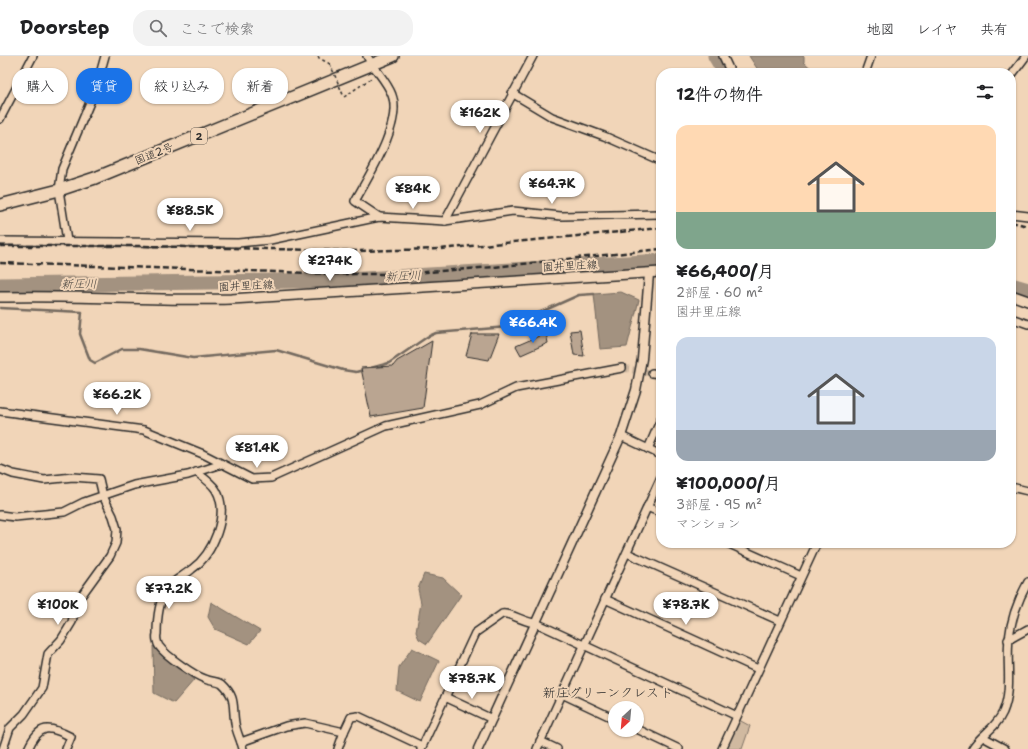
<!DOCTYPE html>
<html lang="ja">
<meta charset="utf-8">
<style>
:root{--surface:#fff;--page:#f2f2f2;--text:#202124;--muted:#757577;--line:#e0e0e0;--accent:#1a73e8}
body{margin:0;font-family:"Shantell Sans","Klee One",sans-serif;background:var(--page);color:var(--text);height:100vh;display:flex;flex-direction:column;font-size:15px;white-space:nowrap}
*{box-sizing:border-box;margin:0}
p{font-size:13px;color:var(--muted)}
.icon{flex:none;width:22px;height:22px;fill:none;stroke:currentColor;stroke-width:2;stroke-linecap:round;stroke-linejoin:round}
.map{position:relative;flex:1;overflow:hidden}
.panel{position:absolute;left:656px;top:12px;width:360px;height:480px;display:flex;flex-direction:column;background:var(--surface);border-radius:16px;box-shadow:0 1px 3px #0004}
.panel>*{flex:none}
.guide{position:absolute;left:12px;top:12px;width:380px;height:36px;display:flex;gap:8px}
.needle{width:26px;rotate:206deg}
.tools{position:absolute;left:608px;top:645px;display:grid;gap:8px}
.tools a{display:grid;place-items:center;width:36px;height:36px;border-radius:50%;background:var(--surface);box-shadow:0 1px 3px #0004;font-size:20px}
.price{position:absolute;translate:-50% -34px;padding:0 9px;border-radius:14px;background:#fff;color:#222;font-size:13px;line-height:26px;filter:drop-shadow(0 1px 2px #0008)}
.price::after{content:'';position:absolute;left:50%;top:24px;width:12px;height:9px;margin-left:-6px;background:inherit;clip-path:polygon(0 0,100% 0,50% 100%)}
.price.current{background:var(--accent);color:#fff}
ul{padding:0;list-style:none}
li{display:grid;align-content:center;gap:8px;height:212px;padding:0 20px}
li span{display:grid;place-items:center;height:124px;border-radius:12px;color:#555}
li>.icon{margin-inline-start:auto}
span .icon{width:72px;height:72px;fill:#fffc;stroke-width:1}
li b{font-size:17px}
h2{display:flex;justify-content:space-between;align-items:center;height:48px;padding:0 20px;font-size:17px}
.chip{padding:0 14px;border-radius:16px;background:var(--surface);box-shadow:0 1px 3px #0004;font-size:14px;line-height:36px}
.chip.current{background:var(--accent);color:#fff}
header{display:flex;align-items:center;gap:24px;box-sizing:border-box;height:56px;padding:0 20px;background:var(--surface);border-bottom:1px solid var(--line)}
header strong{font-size:19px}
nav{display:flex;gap:22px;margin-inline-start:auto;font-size:14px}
.search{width:280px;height:36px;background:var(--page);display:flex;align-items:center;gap:10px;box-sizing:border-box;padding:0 14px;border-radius:16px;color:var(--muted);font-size:15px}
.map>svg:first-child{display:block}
.green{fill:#d0b9a0;stroke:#7e7266}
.water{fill:#a39280;stroke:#73695e}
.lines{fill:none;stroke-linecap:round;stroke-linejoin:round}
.stream{stroke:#73695e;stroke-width:2.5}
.river{stroke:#a39280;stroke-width:15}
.building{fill:#baa591;stroke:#2b2b2b}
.minor-tunnel{stroke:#c9b39c;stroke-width:7;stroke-dasharray:7 3.5;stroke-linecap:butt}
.minor-casing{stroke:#2b2b2b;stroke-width:10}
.tertiary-casing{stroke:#2b2b2b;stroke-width:11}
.secondary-casing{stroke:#2b2b2b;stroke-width:12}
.trunk-casing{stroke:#2b2b2b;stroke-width:14}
.path{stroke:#2b2b2b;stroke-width:1.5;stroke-dasharray:3 3;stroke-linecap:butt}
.minor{stroke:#f1d5b8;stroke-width:7}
.tertiary{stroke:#f1d5b8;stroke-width:8}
.secondary{stroke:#f1d5b8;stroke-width:9}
.trunk{stroke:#f1d5b8;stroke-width:11}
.rail{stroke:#2b2b2b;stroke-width:2.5;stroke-dasharray:6 3;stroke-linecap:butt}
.path-bridge{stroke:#2b2b2b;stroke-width:1.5;stroke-dasharray:3 3;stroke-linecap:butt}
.labels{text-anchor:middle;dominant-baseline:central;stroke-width:4;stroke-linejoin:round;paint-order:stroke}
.shield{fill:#f1d5b8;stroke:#665e55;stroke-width:1}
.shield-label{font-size:10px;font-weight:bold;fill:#2b2b2b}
.street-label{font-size:11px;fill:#2b2b2b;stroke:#f1d5b8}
.water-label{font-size:12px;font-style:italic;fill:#494540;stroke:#f1d5b8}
.quarter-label{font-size:13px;fill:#2b2b2b;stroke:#f1d5b8}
</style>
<header>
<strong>Doorstep</strong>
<div class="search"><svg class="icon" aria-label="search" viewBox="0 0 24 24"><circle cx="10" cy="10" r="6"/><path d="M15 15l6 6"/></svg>ここで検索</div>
<nav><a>地図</a><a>レイヤ</a><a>共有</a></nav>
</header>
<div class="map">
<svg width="1028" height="693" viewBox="0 0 1028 693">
<rect width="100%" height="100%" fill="#f1d5b8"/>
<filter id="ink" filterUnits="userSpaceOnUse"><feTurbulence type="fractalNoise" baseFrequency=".025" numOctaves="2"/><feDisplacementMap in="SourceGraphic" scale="8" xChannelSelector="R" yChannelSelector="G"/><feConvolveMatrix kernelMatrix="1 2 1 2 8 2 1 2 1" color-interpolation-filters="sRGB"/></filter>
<g filter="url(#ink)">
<polygon class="green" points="739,664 750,670 742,693 725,693"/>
<g class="water">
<polygon points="749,0 804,0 804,6 816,17 760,17"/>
<polygon points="621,236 639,244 627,291 600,293 594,238"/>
<polygon points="424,518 443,522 461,539 427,588 419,583 416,576 421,547 418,533"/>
<polygon points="211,546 260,575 249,588 215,573 208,561"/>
<polygon points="153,590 194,624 174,647 154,637"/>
<polygon points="412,592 439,605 420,646 397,635 399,611"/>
</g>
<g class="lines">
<polyline class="stream" points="0,252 82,256 80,278 90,304 95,307 122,293 139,293 193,302 276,294 343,314 356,316 389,307 427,281 436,277 507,271 579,239 594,238"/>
<g class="river">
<polyline points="715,0 725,17"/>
<polyline points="0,229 347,224 661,205"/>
<polyline points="1011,229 1028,234"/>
</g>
</g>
<g class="building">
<polygon points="580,274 584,300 574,299 570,275"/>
<polygon points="546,277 548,287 521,299 516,290"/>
<polygon points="472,278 499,278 489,304 466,300"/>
<polygon points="432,285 423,352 371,361 361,312 393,310 397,305"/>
</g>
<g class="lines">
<polyline class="minor-tunnel" points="622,312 652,317"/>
<defs>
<g id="minor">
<path d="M367,0C374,13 387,25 392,39C403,67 368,121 355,145L379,161"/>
<polyline points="723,0 731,17"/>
<polyline points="865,17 871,0"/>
<polyline points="1011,20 1026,0"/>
<polyline points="512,37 552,61 604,80 661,105"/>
<polyline points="0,63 33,0"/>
<polyline points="1011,158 1028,160"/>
<polyline points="445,165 533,0"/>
<polyline points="0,185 238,187 270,184 379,161 445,165 513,155 561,160 661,158"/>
<polyline points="67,185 59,134 62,113 96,32 105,0"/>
<polyline points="1011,262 1028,268"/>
<polyline points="652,317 661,318"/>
<polyline points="0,355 144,374 203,398 252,423 271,422 386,370 480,349 516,332 622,312"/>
<polyline points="621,380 661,399"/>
<polyline points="648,393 661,363"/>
<polyline points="0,413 13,418 44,424 73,421 99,423 103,440 113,460 117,473 116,487 110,500 76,547 72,566 61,584 48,598 42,632 24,658 10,672 3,693"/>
<path d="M196,416C203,421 212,427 216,434C230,458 213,498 192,513C184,520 173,524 166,534C159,546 157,564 157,578C156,581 157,587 159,590C166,600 194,619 205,623C211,626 218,625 222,628C237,642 232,650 235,667C236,676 241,684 243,693"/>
<polyline points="1011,431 1028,435"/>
<polyline points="647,451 661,457"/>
<polyline points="0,459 15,461 64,456 84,446 134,429 188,419 222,408"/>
<polyline points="727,487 801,520"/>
<polyline points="627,497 780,565"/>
<polyline points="605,543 758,613"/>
<polyline points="1008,584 1028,573"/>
<polyline points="562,638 615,663"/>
<polyline points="445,641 492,663"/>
<polyline points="637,673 679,693"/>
<polyline points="344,676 351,661 358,660 422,690"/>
<polyline points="983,681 1005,693"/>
<polyline points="540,685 557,693"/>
<polyline points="241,686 286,670 305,667 344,676 338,693"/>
<path d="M28,693C39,668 49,669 71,681L66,693"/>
<path d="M421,693L475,577L502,558C510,556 525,567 536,567L737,660"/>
<polyline points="537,693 661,421"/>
<polyline points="722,693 817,487"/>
<path d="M972,693C981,678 995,674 1003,656C1013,632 1006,608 1009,583C1011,562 1018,544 1028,526"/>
</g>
<polyline id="tertiary" points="478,693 621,380 636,334 642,303 649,218"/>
<g id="secondary">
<polyline points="1011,239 1028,245"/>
<path d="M0,241C77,239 154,245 231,243L661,216"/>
</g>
<polyline id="trunk" points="0,149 59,134 95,122 393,0"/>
</defs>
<use href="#minor" class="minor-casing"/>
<use href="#tertiary" class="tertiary-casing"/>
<use href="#secondary" class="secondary-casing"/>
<use href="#trunk" class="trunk-casing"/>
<g class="path">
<polyline points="318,0 319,2 330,8"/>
<polyline points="344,41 373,21"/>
</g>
<use href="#minor" class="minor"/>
<use href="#tertiary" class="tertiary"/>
<use href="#secondary" class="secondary"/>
<use href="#trunk" class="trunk"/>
<g class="rail">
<polyline points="1011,166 1028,170"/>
<polyline points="0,190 144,190 356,195 440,193 661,172"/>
<polyline points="0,207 341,218 400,218 494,211 661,193"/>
</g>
<polyline class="path-bridge" points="330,8 344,41"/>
</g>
</g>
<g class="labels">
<rect class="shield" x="191" y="72" width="16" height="16" rx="3"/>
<g class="shield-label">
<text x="199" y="80">2</text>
</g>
<g class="street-label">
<text transform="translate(154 98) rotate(-22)">国道2号</text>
<text transform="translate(570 210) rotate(-3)">園井里庄線</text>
<text transform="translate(246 230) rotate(-3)">園井里庄線</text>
</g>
<g class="water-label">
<text transform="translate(403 220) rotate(-3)">新圧川</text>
<text transform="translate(79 228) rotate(-1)">新圧川</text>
</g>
<g class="quarter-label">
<text x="608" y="636">新庄グリーンクレスト</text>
</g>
</g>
</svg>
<div class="tools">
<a><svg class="needle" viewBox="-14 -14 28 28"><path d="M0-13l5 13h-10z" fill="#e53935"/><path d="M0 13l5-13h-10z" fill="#757577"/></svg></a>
</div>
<b class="price" style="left:480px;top:78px">¥162K</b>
<b class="price" style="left:552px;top:149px">¥64.7K</b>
<b class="price" style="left:413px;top:154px">¥84K</b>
<b class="price" style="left:190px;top:176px">¥88.5K</b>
<b class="price" style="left:330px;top:226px">¥274K</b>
<b class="price current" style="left:533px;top:288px">¥66.4K</b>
<b class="price" style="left:117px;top:360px">¥66.2K</b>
<b class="price" style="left:257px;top:413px">¥81.4K</b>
<b class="price" style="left:169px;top:554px">¥77.2K</b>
<b class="price" style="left:58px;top:570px">¥100K</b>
<b class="price" style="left:686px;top:570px">¥78.7K</b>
<b class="price" style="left:472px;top:644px">¥78.7K</b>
<div class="guide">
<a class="chip">購入</a>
<a class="chip current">賃貸</a>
<a class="chip">絞り込み</a>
<a class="chip">新着</a>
</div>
<section class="panel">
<h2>12件の物件<svg class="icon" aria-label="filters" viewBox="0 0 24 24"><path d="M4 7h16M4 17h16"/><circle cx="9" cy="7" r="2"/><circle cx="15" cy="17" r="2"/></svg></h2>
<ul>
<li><span style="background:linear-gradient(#ffd9b3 70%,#7fa58c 0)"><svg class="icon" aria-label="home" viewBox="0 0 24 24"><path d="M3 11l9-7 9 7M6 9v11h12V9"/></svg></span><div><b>¥66,400/月</b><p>2部屋 · 60 m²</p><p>園井里庄線</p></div></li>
<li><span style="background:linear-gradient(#c9d6e8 75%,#9aa5b1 0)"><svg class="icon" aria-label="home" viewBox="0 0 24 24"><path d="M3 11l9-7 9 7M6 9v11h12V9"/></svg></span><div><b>¥100,000/月</b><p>3部屋 · 95 m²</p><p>マンション</p></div></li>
</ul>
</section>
</div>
